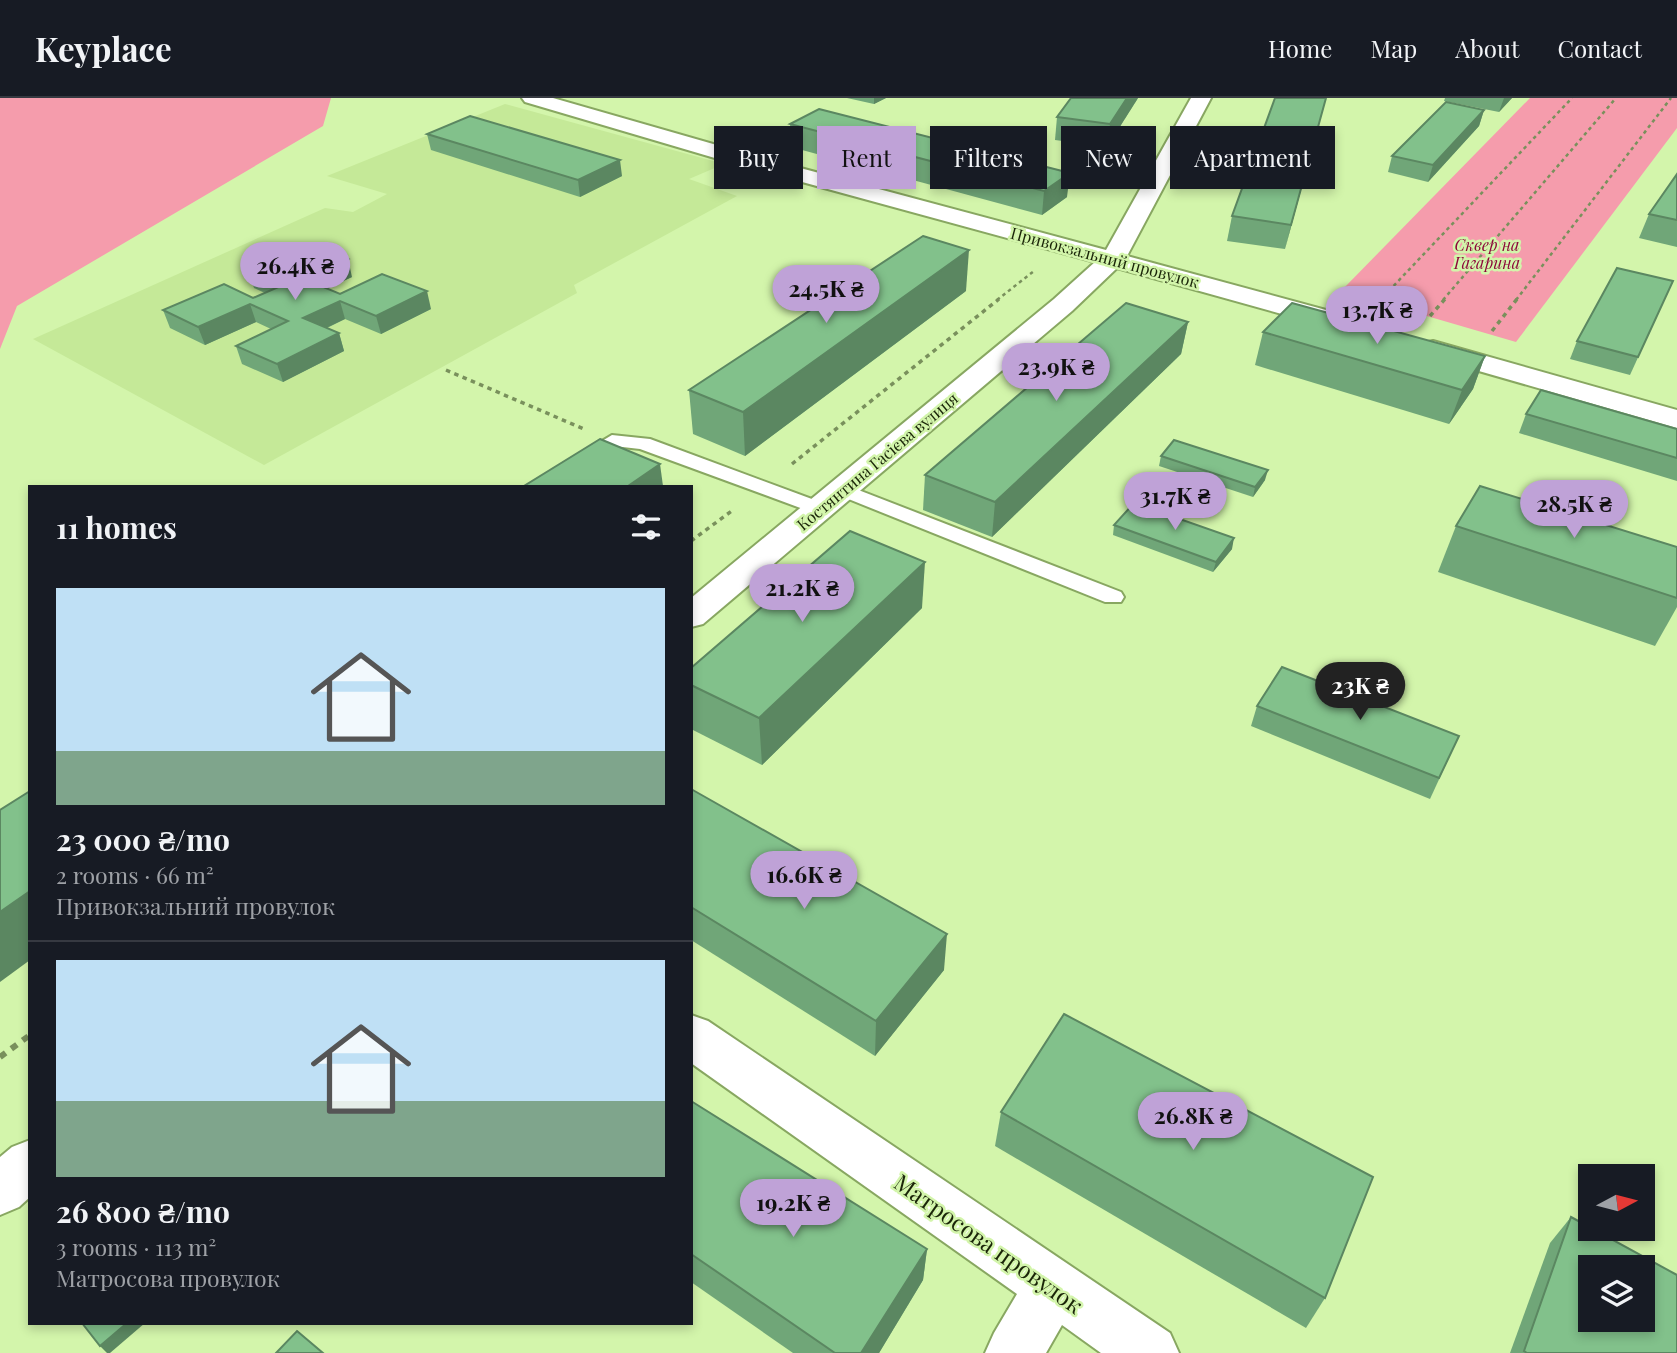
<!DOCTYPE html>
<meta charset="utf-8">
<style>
:root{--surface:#171b24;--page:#20242c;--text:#f1f3f6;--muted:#9ea1a6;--line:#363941;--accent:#bfa2d7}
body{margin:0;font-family:"Playfair Display",serif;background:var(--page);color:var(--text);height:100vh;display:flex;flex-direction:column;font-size:26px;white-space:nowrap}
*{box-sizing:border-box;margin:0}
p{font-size:23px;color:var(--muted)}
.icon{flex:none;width:38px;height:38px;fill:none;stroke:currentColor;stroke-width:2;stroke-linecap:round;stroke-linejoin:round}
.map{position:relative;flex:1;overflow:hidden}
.panel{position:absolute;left:28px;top:387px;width:665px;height:840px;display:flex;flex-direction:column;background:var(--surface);border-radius:0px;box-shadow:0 4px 10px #0003}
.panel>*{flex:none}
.guide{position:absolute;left:714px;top:28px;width:665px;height:63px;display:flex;gap:14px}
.needle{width:46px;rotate:83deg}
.tools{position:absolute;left:1578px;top:1066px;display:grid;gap:14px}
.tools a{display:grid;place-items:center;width:77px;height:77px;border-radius:0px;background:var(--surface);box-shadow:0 4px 10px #0003;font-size:35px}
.price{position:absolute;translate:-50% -60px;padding:0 16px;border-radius:24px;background:var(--accent);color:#111;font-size:23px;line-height:46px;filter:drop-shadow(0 2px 4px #0008)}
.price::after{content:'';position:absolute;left:50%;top:42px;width:21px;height:16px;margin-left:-10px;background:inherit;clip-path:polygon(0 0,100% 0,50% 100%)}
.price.on{background:#222;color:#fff}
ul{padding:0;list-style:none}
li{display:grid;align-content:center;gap:14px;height:371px;padding:0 28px}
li+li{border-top:2px solid var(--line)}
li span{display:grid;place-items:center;height:217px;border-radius:0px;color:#555}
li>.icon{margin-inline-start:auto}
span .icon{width:126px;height:126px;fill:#fffc;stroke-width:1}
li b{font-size:30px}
h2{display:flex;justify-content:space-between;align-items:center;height:84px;padding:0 28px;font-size:30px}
.chip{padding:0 24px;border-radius:0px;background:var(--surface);box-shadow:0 4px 10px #0003;font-size:24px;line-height:63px}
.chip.on{background:var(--accent);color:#111}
header{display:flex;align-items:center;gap:42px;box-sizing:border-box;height:98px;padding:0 35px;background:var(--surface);border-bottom:2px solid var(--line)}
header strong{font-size:33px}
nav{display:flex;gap:38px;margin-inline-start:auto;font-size:24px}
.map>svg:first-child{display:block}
.built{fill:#c5e998}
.green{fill:#f59cac}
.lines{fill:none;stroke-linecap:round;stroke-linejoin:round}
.service-casing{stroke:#88a761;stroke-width:4}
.minor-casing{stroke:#88a761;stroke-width:4}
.path-far2{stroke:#79905c;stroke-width:2.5;stroke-dasharray:3.5 3.5;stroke-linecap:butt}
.path-far1{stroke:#79905c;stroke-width:3.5;stroke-dasharray:4.5 4.5;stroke-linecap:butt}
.path{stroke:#79905c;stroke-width:6;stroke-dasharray:7 7;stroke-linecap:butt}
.service{fill:#fff;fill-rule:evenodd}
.minor{fill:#fff;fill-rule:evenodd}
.wall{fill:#70a678}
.shaded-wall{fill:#5b8761}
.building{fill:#82c18b;stroke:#5b8761;stroke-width:2;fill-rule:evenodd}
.labels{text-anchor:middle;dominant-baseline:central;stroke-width:5;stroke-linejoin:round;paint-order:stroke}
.far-park-label{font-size:16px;font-style:italic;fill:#8c063a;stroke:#d3f5ab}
.far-street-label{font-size:16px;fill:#1a2508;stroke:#d3f5ab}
.near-street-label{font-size:23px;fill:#1a2508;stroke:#d3f5ab}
</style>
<header>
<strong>Keyplace</strong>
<nav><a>Home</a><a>Map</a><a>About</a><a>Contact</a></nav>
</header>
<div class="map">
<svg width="1677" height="1255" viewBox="0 0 1677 1255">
<rect width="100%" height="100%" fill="#d3f5ab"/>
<polygon class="built" points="505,6 724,66 689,81 737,98 574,187 577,195 264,367 33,241 325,110 353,114 387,96 327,78"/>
<g class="green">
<polygon points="0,0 331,0 323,28 17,208 0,251"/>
<polygon points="1530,0 1677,0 1677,30 1516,244 1341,193"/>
</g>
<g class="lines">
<defs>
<g id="service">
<polygon points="612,337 650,341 828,407 831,411 828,415 814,415 640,351 605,347 602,343"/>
<polygon points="843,386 1121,494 1124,499 1121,504 1105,504 836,396 833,392 836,388"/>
</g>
<g id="minor">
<polygon points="522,0 553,0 741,54 1106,152 1191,0 1211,0 1127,158 1348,218 1352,224 1348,230 1339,232 1117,170 1072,213 703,526 691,529 691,500 1054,201 1095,164 725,63 525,4"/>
<polygon points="1433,243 1677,312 1677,330 1423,257 1419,251 1423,245"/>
<polygon points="691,917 708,923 1170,1235 1179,1255 1101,1255 1062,1227 1046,1255 985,1255 994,1235 1017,1196 691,965"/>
<polygon points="30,1042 30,1099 19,1109 0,1117 0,1059 12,1049"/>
</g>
</defs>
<use href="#service" class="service-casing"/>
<use href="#minor" class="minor-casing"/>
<g class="path-far2">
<polyline points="1384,198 1572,0"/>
<polyline points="997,202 1034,173"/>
<polyline points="1443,202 1616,0"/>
<polyline points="1516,202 1671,0"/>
</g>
<g class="path-far1">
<polyline points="1430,218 1445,201"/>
<polyline points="1492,233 1517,201"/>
<polyline points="446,272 584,331"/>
<polyline points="792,366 999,201"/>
<polyline points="691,443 733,412"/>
</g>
<polyline class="path" points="0,959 30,937"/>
<use href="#service" class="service"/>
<use href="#minor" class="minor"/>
</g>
<g class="wall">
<polygon points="847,0 886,0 874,6"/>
<polygon points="1138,0 1107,49 1055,42 1057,19"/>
<polygon points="1275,0 1326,0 1285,151 1227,143 1232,118"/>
<polygon points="1445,0 1512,0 1499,14 1444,3"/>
<polygon points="1484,12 1479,28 1428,84 1388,74 1392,58"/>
<polygon points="790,26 1067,99 1042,117 791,49"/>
<polygon points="427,36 622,78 580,99 431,52"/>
<polygon points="1677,76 1677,149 1639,140 1649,116"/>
<polygon points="249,173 352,179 327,190 340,196 431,211 381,236 345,221 327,230 339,235 344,253 283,284 242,266 236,248 271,231 256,224 205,247 170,230 163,212 253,200 265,195 254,190"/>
<polygon points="1673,183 1630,277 1570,261 1577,243"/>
<polygon points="966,193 745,358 693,336 689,292"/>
<polygon points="1188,224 1181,256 992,439 923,412 925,377"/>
<polygon points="1263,234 1485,258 1473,291 1449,326 1255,267"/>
<polygon points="1526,316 1677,331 1677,383 1519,335"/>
<polygon points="1161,358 1265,382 1253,399 1159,368"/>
<polygon points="1114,427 1232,451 1213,474 1113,437"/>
<polygon points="1456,428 1677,449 1677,509 1655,548 1438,474"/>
<polygon points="922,510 762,667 691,631 691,570"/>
<polygon points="1257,608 1459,638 1430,701 1251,628"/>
<polygon points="691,691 944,872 875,958 691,842"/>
<polygon points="691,1003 927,1151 923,1182 879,1255 793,1255 691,1184"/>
<polygon points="1001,1014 1325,1200 1306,1230 995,1048"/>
<polygon points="1571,1119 1677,1255 1510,1255 1550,1145"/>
</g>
<g class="shaded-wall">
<polygon points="874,0 886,0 874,6"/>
<polygon points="1127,0 1138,0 1107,49 1110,26"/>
<polygon points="1326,0 1285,151 1291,127"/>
<polygon points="1504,0 1512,0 1499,14"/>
<polygon points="1484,12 1479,28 1428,84 1433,67"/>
<polygon points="620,62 622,78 580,99 578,82"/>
<polygon points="1070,75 1067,99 1042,117 1044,93"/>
<polygon points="969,152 966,193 745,358 743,314"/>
<polygon points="348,161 352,179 309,199 304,181"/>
<polygon points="427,193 431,211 381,236 376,218"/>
<polygon points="340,203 345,221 309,238 303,220"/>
<polygon points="250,206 256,224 205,247 198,229"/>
<polygon points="1188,224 1181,256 992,439 995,404"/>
<polygon points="339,235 344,253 283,284 277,266"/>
<polygon points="1485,258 1473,291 1449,326 1462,292"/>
<polygon points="660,366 663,388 628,388"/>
<polygon points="1268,372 1265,382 1253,399 1255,389"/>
<polygon points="1234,440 1232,451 1213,474 1216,464"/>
<polygon points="925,464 922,510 762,667 759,620"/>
<polygon points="30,793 30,862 0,884 0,814"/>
<polygon points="947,836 944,872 875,958 876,923"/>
<polygon points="927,1151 923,1182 879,1255 861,1255"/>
<polygon points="127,1225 145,1225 110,1255 107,1255 100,1248"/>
</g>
<g class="building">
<polygon points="1071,0 1127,0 1110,26 1057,19"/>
<polygon points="1275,0 1326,0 1291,127 1232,118"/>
<polygon points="1446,4 1484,12 1433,67 1392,58"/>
<polygon points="819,11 1070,75 1044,93 790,26"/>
<polygon points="470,18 620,62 578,82 427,36"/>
<polygon points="1677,76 1677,122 1649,116"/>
<polygon points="923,138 969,152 743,314 689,292"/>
<polygon points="309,146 348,161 304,181 340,196 382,176 427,193 376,218 340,203 303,220 339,235 277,266 236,248 288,223 250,206 198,229 163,212 224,186 253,200 283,187 249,173"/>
<polygon points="1617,170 1673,183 1638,259 1577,243"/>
<polygon points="1126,205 1188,224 995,404 925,377"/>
<polygon points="1292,205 1485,258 1462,292 1263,234"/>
<polygon points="1541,292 1677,331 1677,360 1526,316"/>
<polygon points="600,341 660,366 628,388 524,388"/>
<polygon points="1174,342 1268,372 1255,389 1161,358"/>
<polygon points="1480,388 1677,449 1677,500 1456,428"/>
<polygon points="1134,405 1234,440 1216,464 1114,427"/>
<polygon points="850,433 925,464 759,620 691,587 691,570"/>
<polygon points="1282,569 1459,638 1439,680 1257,608"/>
<polygon points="691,691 947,836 876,923 691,809"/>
<polygon points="30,693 30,793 0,814 0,712"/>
<polygon points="1064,916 1373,1079 1325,1200 1001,1014"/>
<polygon points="691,1003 927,1151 861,1255 835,1255 691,1156"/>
<path d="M1571,1119L1677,1177V1255H1527L1524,1253ZM1591,1169H1643V1222H1591Z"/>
<polygon points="82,1225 127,1225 100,1248"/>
<polygon points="297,1233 323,1255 276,1255"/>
</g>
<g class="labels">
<g class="far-park-label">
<text x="1487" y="146">Сквер на<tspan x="1487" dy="18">Гагарина</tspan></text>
</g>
<g class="far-street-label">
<text transform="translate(1105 159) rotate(15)">Привокзальний провулок</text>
<text transform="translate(877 363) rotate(-40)">Костянтина Гасієва вулиця</text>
</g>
<g class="near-street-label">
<text transform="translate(989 1145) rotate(35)">Матросова провулок</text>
</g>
</g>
</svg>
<div class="tools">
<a><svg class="needle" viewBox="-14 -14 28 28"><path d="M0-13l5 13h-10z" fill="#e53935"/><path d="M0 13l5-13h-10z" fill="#9ea1a6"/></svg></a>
<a><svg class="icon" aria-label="layers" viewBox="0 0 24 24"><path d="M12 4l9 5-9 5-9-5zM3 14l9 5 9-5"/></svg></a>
</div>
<b class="price" style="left:295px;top:204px">26.4K ₴</b>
<b class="price" style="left:826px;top:227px">24.5K ₴</b>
<b class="price" style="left:1377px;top:248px">13.7K ₴</b>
<b class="price" style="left:1056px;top:305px">23.9K ₴</b>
<b class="price" style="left:1175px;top:434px">31.7K ₴</b>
<b class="price" style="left:1574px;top:442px">28.5K ₴</b>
<b class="price" style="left:802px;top:526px">21.2K ₴</b>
<b class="price on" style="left:1360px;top:624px">23K ₴</b>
<b class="price" style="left:804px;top:813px">16.6K ₴</b>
<b class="price" style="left:1193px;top:1054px">26.8K ₴</b>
<b class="price" style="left:793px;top:1141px">19.2K ₴</b>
<div class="guide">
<a class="chip">Buy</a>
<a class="chip on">Rent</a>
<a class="chip">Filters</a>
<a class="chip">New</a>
<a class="chip">Apartment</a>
</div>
<section class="panel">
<h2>11 homes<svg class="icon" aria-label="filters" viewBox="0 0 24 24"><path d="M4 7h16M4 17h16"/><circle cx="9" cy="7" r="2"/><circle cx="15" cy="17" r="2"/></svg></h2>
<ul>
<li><span style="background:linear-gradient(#bfe0f5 75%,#7fa58c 0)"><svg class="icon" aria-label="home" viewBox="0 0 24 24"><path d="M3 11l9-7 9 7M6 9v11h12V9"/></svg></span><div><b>23 000 ₴/mo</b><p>2 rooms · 66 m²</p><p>Привокзальний провулок</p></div></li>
<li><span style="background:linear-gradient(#bfe0f5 65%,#7fa58c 0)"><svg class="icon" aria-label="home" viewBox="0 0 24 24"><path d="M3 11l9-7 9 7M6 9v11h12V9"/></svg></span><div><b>26 800 ₴/mo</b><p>3 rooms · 113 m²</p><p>Матросова провулок</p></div></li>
</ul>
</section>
</div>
